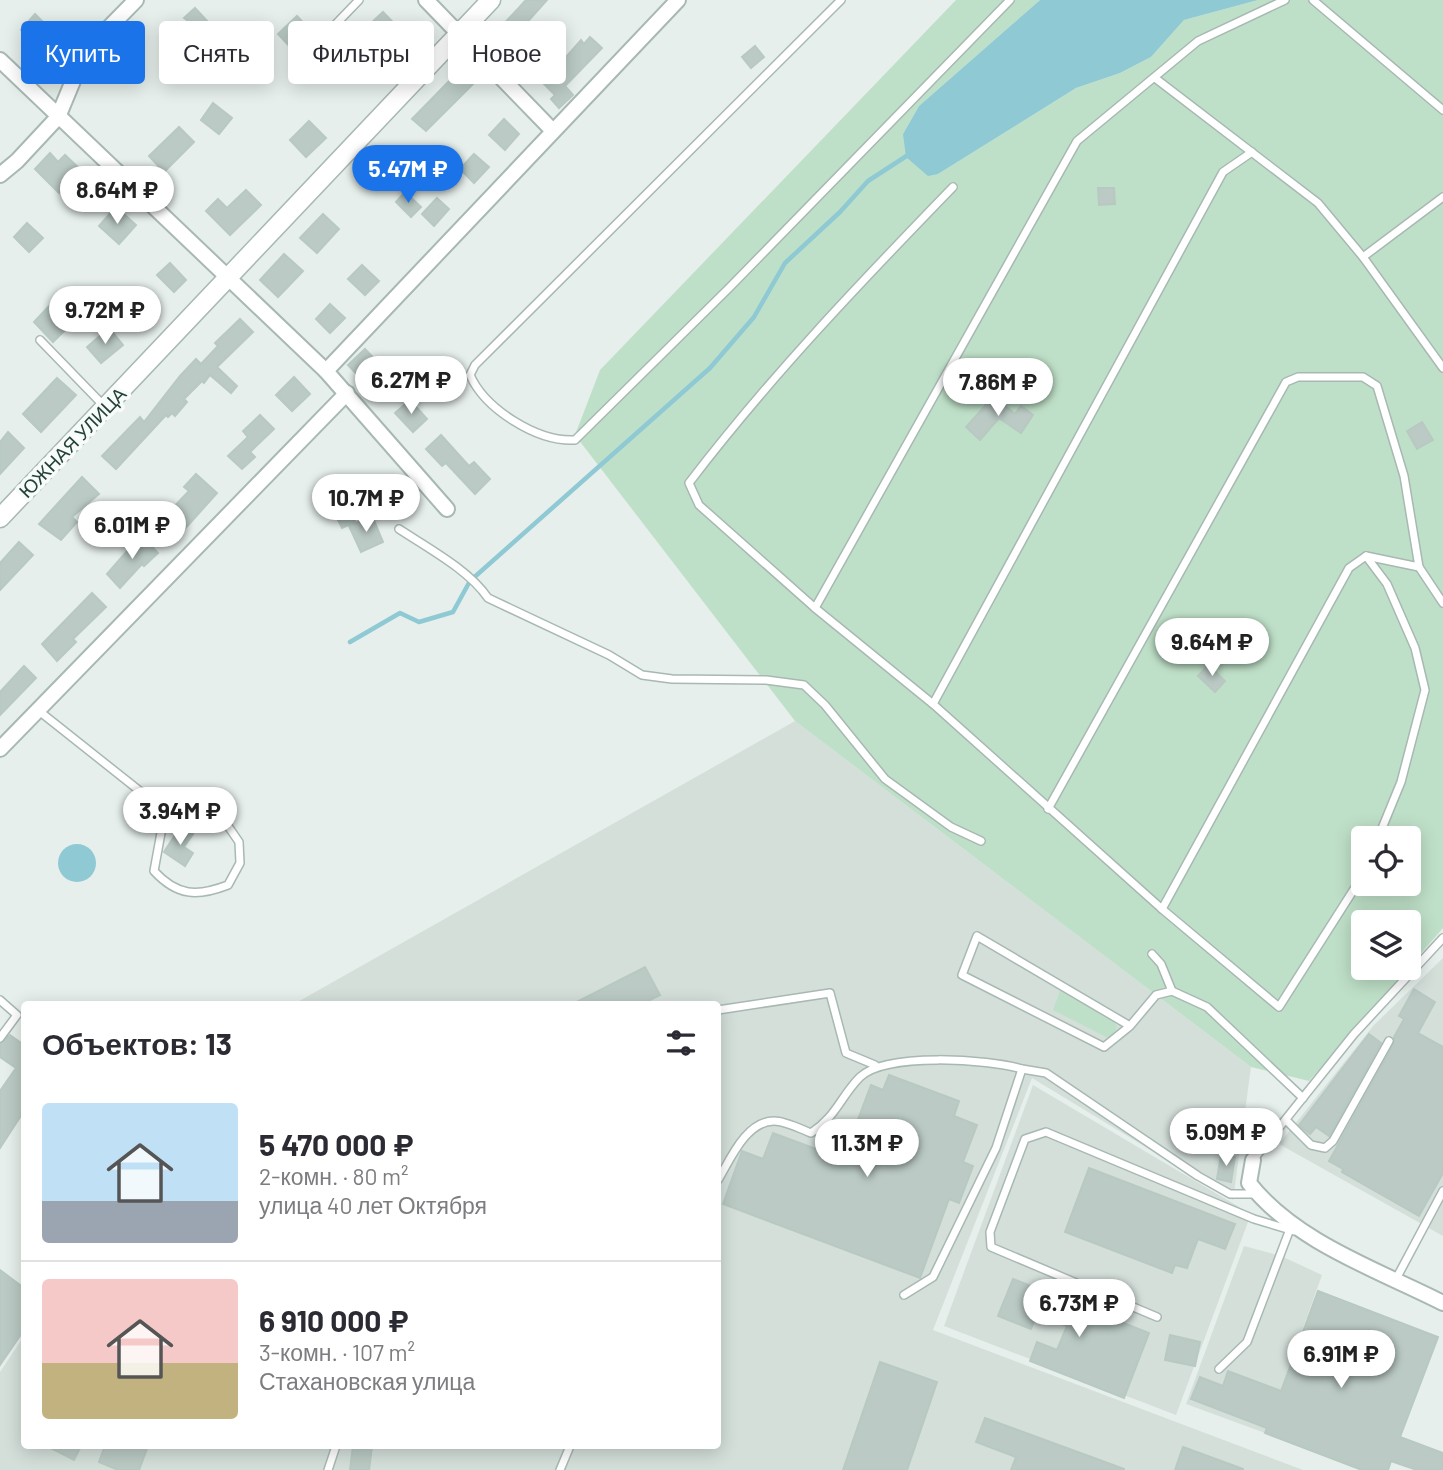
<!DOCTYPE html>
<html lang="ru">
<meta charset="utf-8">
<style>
:root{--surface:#fff;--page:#f2f2f3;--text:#2b2b33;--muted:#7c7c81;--line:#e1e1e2;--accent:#1a73e8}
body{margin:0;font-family:Barlow,sans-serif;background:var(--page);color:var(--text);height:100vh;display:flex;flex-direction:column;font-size:26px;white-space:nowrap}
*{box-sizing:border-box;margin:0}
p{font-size:23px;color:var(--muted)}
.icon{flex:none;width:38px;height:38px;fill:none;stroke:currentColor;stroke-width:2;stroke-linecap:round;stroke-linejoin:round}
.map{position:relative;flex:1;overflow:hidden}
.details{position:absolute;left:21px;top:1001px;width:700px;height:448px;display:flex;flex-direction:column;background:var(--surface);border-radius:7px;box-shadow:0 4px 18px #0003}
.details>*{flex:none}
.banner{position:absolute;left:21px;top:21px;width:700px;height:63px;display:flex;gap:14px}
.controls{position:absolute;left:1351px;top:826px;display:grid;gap:14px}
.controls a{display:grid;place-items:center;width:70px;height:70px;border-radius:7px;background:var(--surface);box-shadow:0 4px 18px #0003;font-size:35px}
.price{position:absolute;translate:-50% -60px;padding:0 16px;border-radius:24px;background:#fff;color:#222;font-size:23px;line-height:46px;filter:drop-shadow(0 2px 4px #0008)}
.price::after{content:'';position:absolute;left:50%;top:42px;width:21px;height:16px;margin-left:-10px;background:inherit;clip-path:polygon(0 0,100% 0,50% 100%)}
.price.on{background:var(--accent);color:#fff}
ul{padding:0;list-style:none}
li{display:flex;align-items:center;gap:21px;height:175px;padding:0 21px}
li+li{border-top:2px solid var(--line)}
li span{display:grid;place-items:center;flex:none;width:196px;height:140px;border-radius:7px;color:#555}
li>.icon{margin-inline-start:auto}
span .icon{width:84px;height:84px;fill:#fffc;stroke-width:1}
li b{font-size:30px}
h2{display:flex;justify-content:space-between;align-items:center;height:84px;padding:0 21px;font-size:30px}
.pill{padding:0 24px;border-radius:7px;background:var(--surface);box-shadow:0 4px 18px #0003;font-size:24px;line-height:63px}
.pill.on{background:var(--accent);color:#fff}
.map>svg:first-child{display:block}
.built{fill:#d4dfda}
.green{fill:#bfe0c8;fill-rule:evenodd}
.water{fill:#8ec9d4}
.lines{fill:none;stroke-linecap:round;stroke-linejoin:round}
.stream{stroke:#8ec9d4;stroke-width:4.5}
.building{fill:#bbcac4;stroke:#b8c9c2;stroke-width:2}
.service-casing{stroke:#a8b8b2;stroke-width:10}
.minor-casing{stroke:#a8b8b2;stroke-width:18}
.tertiary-casing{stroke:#a8b8b2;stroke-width:21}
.service{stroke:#fff;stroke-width:7}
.minor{stroke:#fff;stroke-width:14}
.tertiary{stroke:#fff;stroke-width:18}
.labels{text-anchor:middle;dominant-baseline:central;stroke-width:7;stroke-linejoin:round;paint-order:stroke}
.street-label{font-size:19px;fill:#24423a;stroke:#f7fbf9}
</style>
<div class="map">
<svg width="1443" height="1470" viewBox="0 0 1443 1470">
<rect width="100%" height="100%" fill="#e6efeb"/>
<g class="built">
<polygon points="795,721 1251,1067 1233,1200 1032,1078 933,1330 1303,1470 0,1470 0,1372 24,1336 24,1446 718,1446 718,1004 294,1004"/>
<polygon points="1443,958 1443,1236 1279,1144 1374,1025"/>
<polygon points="1033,1085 1251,1214 1176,1415 944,1326"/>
<polygon points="1244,1246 1281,1256 1322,1275 1265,1433 1186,1404"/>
</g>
<g class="green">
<path d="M956,0H1040L919,106L903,134L938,174L1076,88L1120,73L1151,57L1184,20L1258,0H1443V928L1409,967V922H1363V968H1408L1309,1081L1251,1067L795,721L575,435L600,370ZM1363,838H1409V884H1363Z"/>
<polygon points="1060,991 1112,1020 1117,1026 1115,1034 1108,1038 1053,1010"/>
</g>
<g class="water">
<polygon points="1040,0 1258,0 1184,20 1151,57 1120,73 1076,88 938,174 928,176 906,157 903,134 919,106"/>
<circle cx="77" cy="863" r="19"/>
</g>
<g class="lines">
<polyline class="stream" points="350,642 400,613 419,622 453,612 470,581 710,368 754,317 785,263 840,212 868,181 908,155"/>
</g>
<g class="building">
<polygon points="526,0 547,0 512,39 500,28"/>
<polygon points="195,8 208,22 193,36 183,26 188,21 184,18"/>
<polygon points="383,12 412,42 400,54 370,24"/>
<polygon points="35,14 53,32 39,48 21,30"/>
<polygon points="297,16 310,30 306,34 310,38 295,52 278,34"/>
<polygon points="590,37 602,48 565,86 573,95 559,108 551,99 555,95 543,83 581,40 584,44"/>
<polygon points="755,46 764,57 751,68 742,57"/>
<polygon points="461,69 475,82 426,131 412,119"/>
<polygon points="213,103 232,118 219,134 201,120"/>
<polygon points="504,119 519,134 505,150 489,135"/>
<polygon points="309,121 326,138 306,157 290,140"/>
<polygon points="179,127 194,142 164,172 149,156"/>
<polygon points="383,150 404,170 388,187 367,167"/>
<polygon points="50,153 58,162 65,155 81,170 59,193 35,169"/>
<polygon points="474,154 489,167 474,183 460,169"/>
<polygon points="1098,188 1114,188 1115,204 1099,205"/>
<polygon points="246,190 261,205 230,235 206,211 218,199 227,208"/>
<polygon points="405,192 421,207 411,217 396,202"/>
<polygon points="437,198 449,209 434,226 422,214"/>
<polygon points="116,207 136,225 119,244 99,226"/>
<polygon points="323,214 339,229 317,253 300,238"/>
<polygon points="27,223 43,238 29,252 14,237"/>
<polygon points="284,254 303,271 278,297 260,280"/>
<polygon points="170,263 186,280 174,292 157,275"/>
<polygon points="362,265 379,281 365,295 348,279"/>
<polygon points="52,303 72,323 53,342 34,322"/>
<polygon points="330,304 345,318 330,333 316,319"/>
<polygon points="240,319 253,332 217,367 237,386 231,393 210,375 204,383 202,381 184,399 187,402 175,416 172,413 168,417 166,415 116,469 102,456 140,417 144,422 180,376 196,359 201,364 218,346 215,343"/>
<polygon points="109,328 123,345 101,363 87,347"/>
<polygon points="365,349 385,370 368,386 348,365"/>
<polygon points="294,377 310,394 292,411 276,395"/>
<polygon points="57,378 76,395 41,432 23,414"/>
<polygon points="991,394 1015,414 1021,406 1033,415 1021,433 999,418 980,440 966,427 986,405 984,403"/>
<polygon points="410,400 427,419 413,432 395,413"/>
<polygon points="260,415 274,429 250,452 255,457 242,469 228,456 248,437 243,431"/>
<polygon points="1422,422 1433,440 1417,449 1407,431"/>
<polygon points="8,432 24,448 0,474 0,442"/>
<polygon points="441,435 469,466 474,462 490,479 475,494 446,463 442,466 426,449"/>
<polygon points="196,474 217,493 182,532 166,515 189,491 184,487"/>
<polygon points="82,477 99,494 72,517 77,522 61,540 39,524"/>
<polygon points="346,504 355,522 342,528 333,510"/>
<polygon points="372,516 383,542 361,552 349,526"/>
<polygon points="141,535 158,553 144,566 142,564 120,588 107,574"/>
<polygon points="19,542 33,555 0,590 0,563"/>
<polygon points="92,593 106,607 73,639 76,642 57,661 42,644"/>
<polygon points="1208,665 1225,681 1215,692 1198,676"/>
<polygon points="24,666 36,678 0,715 0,692"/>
<polygon points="181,826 193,834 184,847 193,853 185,866 164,852"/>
<polygon points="645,967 660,995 642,1004 573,1004"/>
<polygon points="1414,989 1435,1002 1418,1033 1443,1047 1443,1173 1419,1216 1342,1172 1343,1169 1329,1161 1394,1044 1394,1037 1404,1019 1399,1016"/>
<polygon points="1369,1034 1381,1043 1329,1136 1316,1127 1310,1134 1299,1125"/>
<polygon points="10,1035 24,1045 24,1111 0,1148 0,1091 16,1068 0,1057 0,1044"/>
<polygon points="889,1075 959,1101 954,1116 977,1125 963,1162 973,1166 959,1203 949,1199 920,1278 723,1204 742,1151 763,1159 773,1133 843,1159 871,1085 883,1090"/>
<polygon points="1221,1155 1235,1157 1231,1182 1217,1179"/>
<polygon points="1089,1168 1235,1224 1225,1249 1198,1239 1187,1268 1175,1265 1172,1273 1065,1232"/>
<polygon points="0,1270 24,1288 24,1330 0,1365"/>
<polygon points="1013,1279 1149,1333 1124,1398 1030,1361 1037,1342 1057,1350 1067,1326 1037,1314 1031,1329 998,1316"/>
<polygon points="1318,1291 1438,1337 1400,1437 1443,1453 1443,1470 1417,1470 1391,1461 1388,1470 1362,1470 1265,1433 1267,1428 1191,1399 1200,1377 1223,1386 1228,1371 1281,1391"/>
<polygon points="1170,1335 1200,1342 1195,1366 1165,1360"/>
<polygon points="880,1362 937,1382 907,1470 843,1470"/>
<polygon points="985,1418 1124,1469 1124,1470 1011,1470 1016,1457 976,1442"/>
<polygon points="47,1446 81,1446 74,1460"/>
<polygon points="105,1446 148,1446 139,1470 118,1470 99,1462"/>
<polygon points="353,1446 372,1446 369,1470 350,1470"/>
<polygon points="1183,1447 1243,1469 1243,1470 1175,1470"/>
</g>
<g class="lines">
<defs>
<g id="service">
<path d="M841,0L475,365L470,375C485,409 537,442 575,440L730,287L1010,0"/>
<polyline points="1313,0 1443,110"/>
<polyline points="333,27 359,0"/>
<polyline points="1155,78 1318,203 1363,257 1443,368"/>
<path d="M953,187C860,283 770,377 689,483L699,505L815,608L933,704L1162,909L1279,1007L1363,875"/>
<polyline points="1363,257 1443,197"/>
<polyline points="40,340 105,407"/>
<path d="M399,529C428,548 469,570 488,598L609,655L642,675L672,679L766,680L804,685L825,705L885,779L951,827L981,841"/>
<polyline points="1366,556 1387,584 1415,648 1425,690 1401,782 1378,838"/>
<polyline points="815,608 1077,141 1198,41 1285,0"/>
<polyline points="933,704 1223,172 1252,152"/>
<path d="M39,711L165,811L187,808L228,826L239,842L240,863L228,885C197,897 177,896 154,871L165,811"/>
<polyline points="1048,809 1286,382 1298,377 1363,377 1377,386 1404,476 1419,567 1443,603"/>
<polyline points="1162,909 1349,568 1366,556 1419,567"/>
<polyline points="1152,954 1161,964 1172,991 1207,1007 1303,1098"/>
<polyline points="0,1000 17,1015 0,1038"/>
<polyline points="718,1010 830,993 846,1053 875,1065"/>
<polyline points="1130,1026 977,936 962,975 1104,1047 1130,1026 1156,995 1172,991"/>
<polyline points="1287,1121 1311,1145 1325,1148 1333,1141 1389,1041"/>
<polyline points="1253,1160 1354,1034 1443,938"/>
<path d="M718,1180C730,1160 746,1121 774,1121C785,1121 801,1129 811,1133C836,1117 841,1096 860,1077C886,1052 988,1059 1022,1069"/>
<polyline points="1396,1279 1443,1191"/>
<polyline points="904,1295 933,1277 996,1148 1022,1069 1046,1073 1198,1176 1230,1194 1257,1194"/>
<polyline points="1157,1317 991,1247 990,1232 1025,1139 1046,1132 1254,1219 1294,1231"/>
<polyline points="1219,1369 1247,1342 1290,1229"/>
<polyline points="328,1470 336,1446"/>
<polyline points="560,1470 570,1446"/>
</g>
<g id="minor">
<polyline points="426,0 553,131"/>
<polyline points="0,60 326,371 447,509"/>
<polyline points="0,175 17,161 58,117 85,52 136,0"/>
<polyline points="326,371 678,0"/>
<polyline points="0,749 347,393"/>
<path d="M1253,1160L1249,1183C1295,1242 1378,1270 1443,1303"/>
</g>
<polyline id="tertiary" points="0,518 491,0"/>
</defs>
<use href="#service" class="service-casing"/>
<use href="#minor" class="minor-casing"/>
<use href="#tertiary" class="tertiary-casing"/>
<use href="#service" class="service"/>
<use href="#minor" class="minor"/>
<use href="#tertiary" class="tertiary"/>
</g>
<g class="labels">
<g class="street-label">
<text transform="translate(72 442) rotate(-46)">ЮЖНАЯ УЛИЦА</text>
</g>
</g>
</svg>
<div class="controls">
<a><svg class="icon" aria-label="locate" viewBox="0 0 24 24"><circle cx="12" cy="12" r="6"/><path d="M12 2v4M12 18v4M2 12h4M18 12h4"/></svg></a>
<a><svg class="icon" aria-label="layers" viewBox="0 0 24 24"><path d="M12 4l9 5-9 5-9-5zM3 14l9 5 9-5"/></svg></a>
</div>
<b class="price on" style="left:408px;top:205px">5.47M ₽</b>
<b class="price" style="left:117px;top:226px">8.64M ₽</b>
<b class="price" style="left:105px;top:346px">9.72M ₽</b>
<b class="price" style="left:411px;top:416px">6.27M ₽</b>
<b class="price" style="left:998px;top:418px">7.86M ₽</b>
<b class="price" style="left:366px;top:534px">10.7M ₽</b>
<b class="price" style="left:132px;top:561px">6.01M ₽</b>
<b class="price" style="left:1212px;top:678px">9.64M ₽</b>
<b class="price" style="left:180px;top:847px">3.94M ₽</b>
<b class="price" style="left:1226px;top:1168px">5.09M ₽</b>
<b class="price" style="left:867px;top:1179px">11.3M ₽</b>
<b class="price" style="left:1079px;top:1339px">6.73M ₽</b>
<b class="price" style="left:1341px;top:1390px">6.91M ₽</b>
<div class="banner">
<a class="pill on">Купить</a>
<a class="pill">Снять</a>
<a class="pill">Фильтры</a>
<a class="pill">Новое</a>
</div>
<section class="details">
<h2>Объектов: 13<svg class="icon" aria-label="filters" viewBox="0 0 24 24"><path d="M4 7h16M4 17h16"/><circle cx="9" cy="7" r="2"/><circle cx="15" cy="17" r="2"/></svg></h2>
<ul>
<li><span style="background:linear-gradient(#bfe0f5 70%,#9aa5b1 0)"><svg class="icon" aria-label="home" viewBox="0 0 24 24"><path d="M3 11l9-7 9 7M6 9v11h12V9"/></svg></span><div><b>5 470 000 ₽</b><p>2-комн. · 80 m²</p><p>улица 40 лет Октября</p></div></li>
<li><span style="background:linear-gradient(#f6c9c9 60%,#c2b280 0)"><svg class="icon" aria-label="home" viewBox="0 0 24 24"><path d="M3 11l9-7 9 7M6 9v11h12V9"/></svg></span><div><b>6 910 000 ₽</b><p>3-комн. · 107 m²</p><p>Стахановская улица</p></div></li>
</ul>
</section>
</div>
